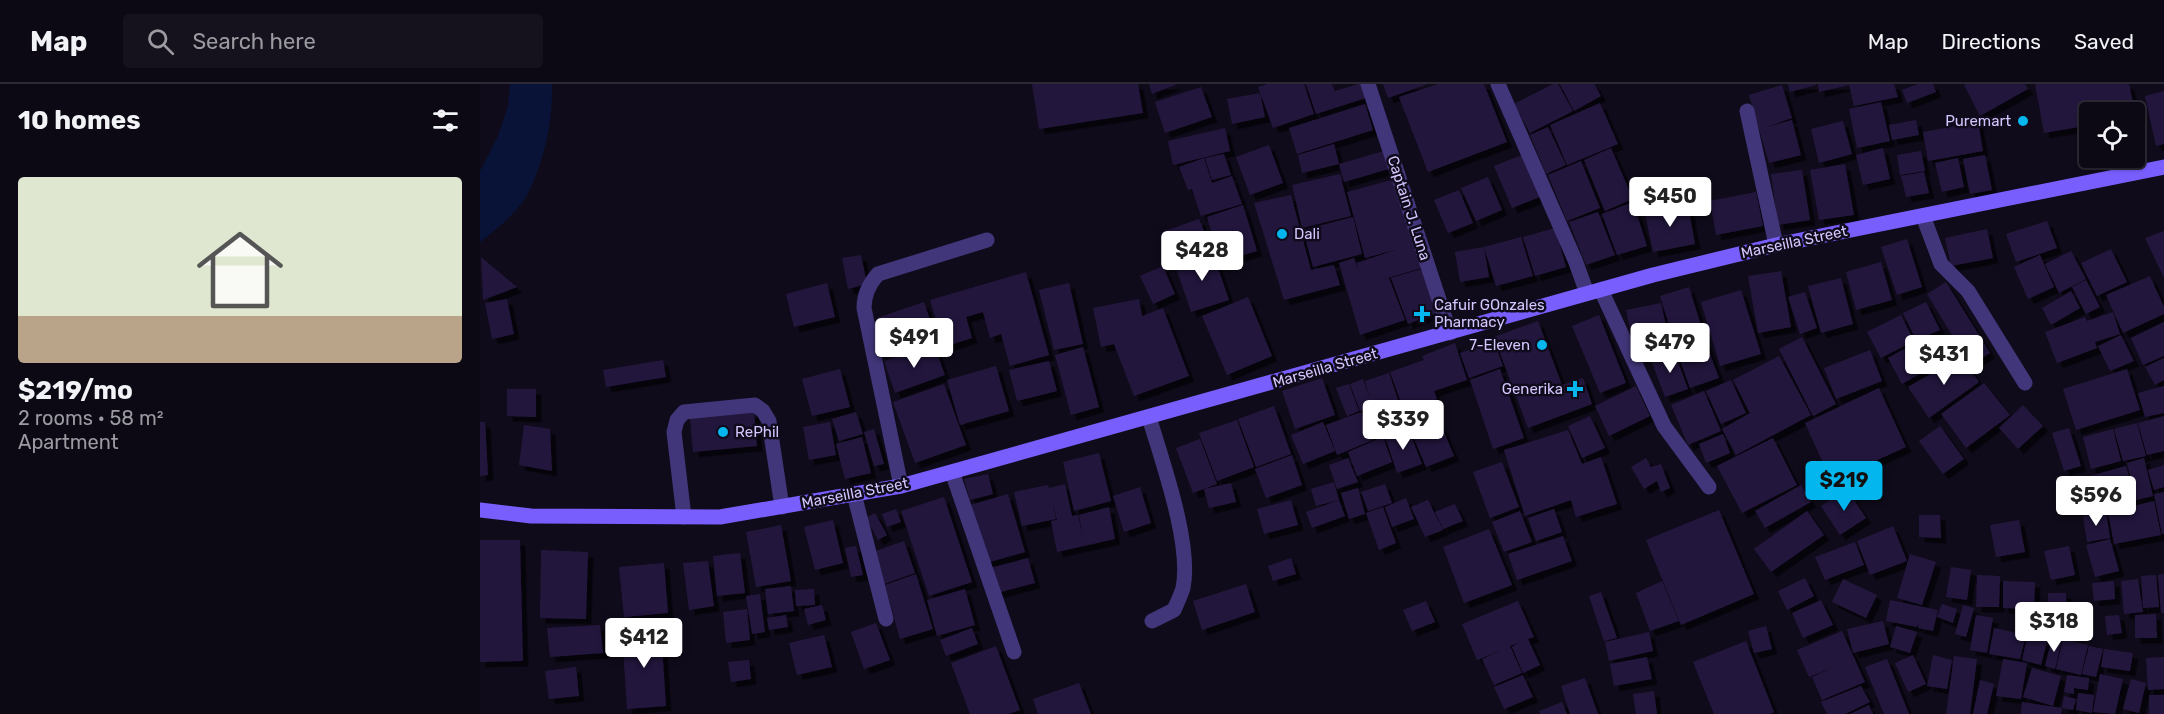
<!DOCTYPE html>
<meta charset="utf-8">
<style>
:root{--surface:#0c0814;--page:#15111d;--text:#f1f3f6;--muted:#9a9aa0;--line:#2c2934;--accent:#03b6ed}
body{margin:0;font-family:Rubik,sans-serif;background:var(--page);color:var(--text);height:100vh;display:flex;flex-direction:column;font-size:22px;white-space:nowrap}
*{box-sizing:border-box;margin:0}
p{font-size:20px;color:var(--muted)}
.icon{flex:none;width:33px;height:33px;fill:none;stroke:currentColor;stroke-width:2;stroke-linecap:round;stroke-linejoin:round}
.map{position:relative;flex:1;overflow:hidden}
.panel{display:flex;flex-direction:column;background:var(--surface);width:480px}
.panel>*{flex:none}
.controls{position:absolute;left:1599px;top:18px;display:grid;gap:12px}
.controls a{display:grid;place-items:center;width:66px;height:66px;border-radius:6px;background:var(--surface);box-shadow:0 2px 4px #0004,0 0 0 2px var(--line);font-size:30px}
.price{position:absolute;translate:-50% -51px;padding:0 14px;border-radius:6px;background:#fff;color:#222;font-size:20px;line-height:39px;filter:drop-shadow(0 2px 3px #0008)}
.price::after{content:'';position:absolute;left:50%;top:36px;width:18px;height:14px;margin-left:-9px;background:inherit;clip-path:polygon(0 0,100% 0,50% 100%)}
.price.active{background:var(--accent);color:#111}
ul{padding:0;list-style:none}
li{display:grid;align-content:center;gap:12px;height:318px;padding:0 18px}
li span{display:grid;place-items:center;height:186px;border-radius:6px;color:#555}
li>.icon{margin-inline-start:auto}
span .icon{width:108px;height:108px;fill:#fffc;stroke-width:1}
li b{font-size:26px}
h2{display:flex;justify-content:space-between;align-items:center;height:72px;padding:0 18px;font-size:26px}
header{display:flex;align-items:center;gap:36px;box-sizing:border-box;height:84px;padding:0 30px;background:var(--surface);border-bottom:2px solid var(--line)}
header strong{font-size:28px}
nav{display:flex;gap:33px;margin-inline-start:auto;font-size:21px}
.search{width:420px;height:54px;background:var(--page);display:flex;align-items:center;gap:15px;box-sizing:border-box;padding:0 21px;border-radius:6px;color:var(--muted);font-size:22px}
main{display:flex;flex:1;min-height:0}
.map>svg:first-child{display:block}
.water{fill:#091337}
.building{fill:#24173c;filter:url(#shadow)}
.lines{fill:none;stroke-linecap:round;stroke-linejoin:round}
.service{stroke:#42367a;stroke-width:15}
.minor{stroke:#42367a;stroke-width:15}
.tertiary{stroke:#42367a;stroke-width:15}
.secondary{stroke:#785efd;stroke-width:15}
.poi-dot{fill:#03b6ed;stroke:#100b1b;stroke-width:2}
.labels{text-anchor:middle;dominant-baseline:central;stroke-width:5;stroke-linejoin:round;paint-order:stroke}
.poi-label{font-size:15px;fill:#d4c6fe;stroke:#100b1b;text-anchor:end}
.street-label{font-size:15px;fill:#d4c6fe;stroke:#100b1b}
</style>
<header>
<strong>Map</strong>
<div class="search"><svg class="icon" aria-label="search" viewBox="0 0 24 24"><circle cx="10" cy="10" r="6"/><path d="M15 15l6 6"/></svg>Search here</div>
<nav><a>Map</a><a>Directions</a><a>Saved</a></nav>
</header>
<main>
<section class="panel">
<h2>10 homes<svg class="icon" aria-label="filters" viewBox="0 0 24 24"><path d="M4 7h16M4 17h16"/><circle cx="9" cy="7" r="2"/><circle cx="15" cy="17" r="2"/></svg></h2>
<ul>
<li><span style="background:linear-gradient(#dfe7d0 75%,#b9a48a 0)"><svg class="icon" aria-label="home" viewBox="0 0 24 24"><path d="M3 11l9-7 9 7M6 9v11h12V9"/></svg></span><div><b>$219/mo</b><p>2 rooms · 58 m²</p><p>Apartment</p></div></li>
</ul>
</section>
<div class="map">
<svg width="1684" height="630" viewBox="0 0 1684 630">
<defs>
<filter id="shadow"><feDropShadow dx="5.5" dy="5.5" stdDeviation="0" flood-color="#0009"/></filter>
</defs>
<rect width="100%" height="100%" fill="#100b1b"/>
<path class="water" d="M30,0H72C73,37 64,80 46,113C39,126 13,149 0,158V87L18,52L28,22Z"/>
<g class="building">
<polygon points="552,0 658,0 663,29 559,45"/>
<polygon points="669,0 697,0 672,10"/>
<polygon points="788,0 824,0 834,30 793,44 778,3"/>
<polygon points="826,0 852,0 855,7 878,0 885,0 889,13 836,30"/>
<polygon points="903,0 948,0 908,14"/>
<polygon points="958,0 1004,0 1027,58 948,88 919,13"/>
<polygon points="1073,0 1078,0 1093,27 1050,49 1034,20"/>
<polygon points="1080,0 1114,0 1121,12 1094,27"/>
<polygon points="1308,0 1336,0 1336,1 1310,8"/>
<polygon points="1338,0 1414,0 1418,13 1374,22 1369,1 1339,8"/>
<polygon points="1438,0 1453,0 1456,8 1427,19 1422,6"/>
<polygon points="1486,0 1545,0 1548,5 1500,32 1484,1"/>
<polygon points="1555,0 1649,0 1655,28 1610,28 1610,41 1564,49"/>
<polygon points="1302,1 1312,34 1283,44 1312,36 1321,71 1289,79 1269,11"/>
<polygon points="721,3 732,33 685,49 675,18"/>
<polygon points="1684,7 1684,60 1676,62 1665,12"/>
<polygon points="780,9 785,33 752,40 747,15"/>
<polygon points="1401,18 1410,57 1377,64 1369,25"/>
<polygon points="1120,19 1138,60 1087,81 1070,41"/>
<polygon points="885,20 893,46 817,70 809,44"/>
<polygon points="1436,36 1439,51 1412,56 1409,41"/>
<polygon points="1363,37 1372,70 1339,79 1331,45"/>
<polygon points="1498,38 1503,67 1448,77 1443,48"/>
<polygon points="1068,43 1086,81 1066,90 1050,51"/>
<polygon points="745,44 750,67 693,81 688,57"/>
<polygon points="854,60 859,80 822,89 818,71"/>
<polygon points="789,61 803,99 770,111 756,73"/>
<polygon points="1131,64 1153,115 1125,127 1104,76"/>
<polygon points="1403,64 1410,95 1383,101 1376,71"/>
<polygon points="907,66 912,84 864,98 859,80"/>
<polygon points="1441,67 1445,87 1420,91 1417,71"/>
<polygon points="744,70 751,91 732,96 725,74"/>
<polygon points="1042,71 1060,113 1032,124 1014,82"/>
<polygon points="1505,71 1512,106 1490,110 1483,75"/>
<polygon points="724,74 732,99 752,92 762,120 721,132 712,105 708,106 699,83"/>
<polygon points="1478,74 1484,103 1462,108 1455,79"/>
<polygon points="1101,77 1120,124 1087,137 1068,91"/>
<polygon points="1365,80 1374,131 1339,136 1330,86"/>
<polygon points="1322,86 1330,136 1298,141 1291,90"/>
<polygon points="1444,88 1449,109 1426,113 1421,92"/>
<polygon points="860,90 871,132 822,144 812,101"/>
<polygon points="1008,93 1022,126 996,137 981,104"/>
<polygon points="915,95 941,184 885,201 909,194 925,236 880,251 859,179 874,174 879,187 877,179 918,165 885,174 867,108"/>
<polygon points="979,106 993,139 968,149 954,116"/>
<polygon points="1276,108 1283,142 1236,151 1230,117"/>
<polygon points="811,111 831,186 854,181 860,201 804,216 774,119"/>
<polygon points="1153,118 1167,162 1137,171 1122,130"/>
<polygon points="763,121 777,167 740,178 727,133"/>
<polygon points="1208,121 1215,160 1173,168 1165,129"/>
<polygon points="1118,128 1135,171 1106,181 1089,138"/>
<polygon points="873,133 882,170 833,183 823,146"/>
<polygon points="719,135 732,165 693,179 682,148"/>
<polygon points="1567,137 1577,164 1536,178 1526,150"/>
<polygon points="1075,144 1086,183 1055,192 1043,153"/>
<polygon points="1507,145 1513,174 1471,182 1465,154"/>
<polygon points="1684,147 1684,194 1665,154"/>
<polygon points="1041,153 1053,192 1016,202 1004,163"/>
<polygon points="1427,155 1442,203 1417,211 1401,163"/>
<polygon points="1004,163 1009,193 980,198 975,168"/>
<polygon points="1631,165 1647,198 1617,212 1601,179"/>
<polygon points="732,167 749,216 711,228 695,181"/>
<polygon points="1591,167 1606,195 1579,209 1565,180"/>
<polygon points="381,171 387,200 368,205 362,174"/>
<polygon points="1560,171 1574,203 1548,215 1534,183"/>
<polygon points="1,173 37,203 3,216"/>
<polygon points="1401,178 1412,216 1376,226 1366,188"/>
<polygon points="683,182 695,210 673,220 660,192"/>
<polygon points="941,185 958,228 928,240 911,194"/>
<polygon points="1301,187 1311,243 1278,249 1268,192"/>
<polygon points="546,188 569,271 530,282 521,250 510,254 503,228 486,233 492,254 464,263 450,216"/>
<polygon points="1670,192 1684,223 1684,230 1643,249 1626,211"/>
<polygon points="1361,194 1373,240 1341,249 1328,202"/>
<polygon points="1606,196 1620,223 1606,230 1592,203"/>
<polygon points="1466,198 1510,269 1490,281 1447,210"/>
<polygon points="347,199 355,233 314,243 306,210"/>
<polygon points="589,199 603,260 574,266 559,206"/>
<polygon points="1209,203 1225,254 1196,263 1180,212"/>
<polygon points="1261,206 1281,270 1240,282 1221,218"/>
<polygon points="1591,207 1600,224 1571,241 1562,224"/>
<polygon points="1325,208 1337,244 1320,250 1308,213"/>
<polygon points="768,213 792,272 747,291 722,232"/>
<polygon points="27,215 34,250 12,255 5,219"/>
<polygon points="659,215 662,232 683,224 709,292 654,312 634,260 621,263 613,224"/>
<polygon points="444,218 454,248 406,263 397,234"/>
<polygon points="1446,218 1460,246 1436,256 1423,229"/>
<polygon points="1181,219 1191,264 1156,272 1146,226"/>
<polygon points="1633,228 1640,250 1615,258 1617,264 1577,279 1565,248 1605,233 1607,237"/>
<polygon points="1119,231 1146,299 1120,309 1092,242"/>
<polygon points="1421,231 1434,257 1401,274 1387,248"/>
<polygon points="1058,237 1082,301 1103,294 1112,320 1048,344 1014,253"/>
<polygon points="1684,238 1684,272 1663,281 1651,254"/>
<polygon points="1641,251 1654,277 1630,287 1618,262"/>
<polygon points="1322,253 1356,320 1333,332 1299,265"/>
<polygon points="1014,257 1023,282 989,294 980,269"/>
<polygon points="1225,257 1239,294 1210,304 1197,268"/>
<polygon points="975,259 987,296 954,307 957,315 924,327 910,288 944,276 942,272"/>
<polygon points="1433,260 1447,286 1422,300 1408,274"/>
<polygon points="454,261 465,291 415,309 404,277"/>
<polygon points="603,263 619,323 591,331 575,271"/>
<polygon points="1390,266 1402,297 1356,315 1344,284"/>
<polygon points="1194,267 1208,305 1185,313 1171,276"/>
<polygon points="1299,272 1331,331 1256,371 1242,345 1270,329 1253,296"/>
<polygon points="1481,272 1499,298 1449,334 1428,303"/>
<polygon points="1684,274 1684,296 1675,301 1665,283"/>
<polygon points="183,276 186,293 126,303 123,286"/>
<polygon points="569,277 577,307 537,317 529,286"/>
<polygon points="516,282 529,327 480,341 467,296"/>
<polygon points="360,285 370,323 332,332 322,295"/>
<polygon points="1020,285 1044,354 1013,365 990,296"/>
<polygon points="1647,285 1660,326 1596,346 1583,305"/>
<polygon points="909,289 927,343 903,350 893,322 880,327 870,300 883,295 890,315 885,297"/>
<polygon points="842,294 855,331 815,345 802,307"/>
<polygon points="1251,296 1266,329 1241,340 1226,307"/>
<polygon points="1504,299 1530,331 1486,364 1461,330"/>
<polygon points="464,300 486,361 435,379 413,318"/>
<polygon points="869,300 879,327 867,332 856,304"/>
<polygon points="1156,302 1170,332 1129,352 1115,322"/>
<polygon points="1684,302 1684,329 1665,333 1658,309"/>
<polygon points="1399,304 1426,363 1351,397 1325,339"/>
<polygon points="27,305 56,305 56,333 27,332"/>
<polygon points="1224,307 1241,347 1208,361 1191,321"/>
<polygon points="1543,321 1563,342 1538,365 1519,344"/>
<polygon points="794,322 811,370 776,383 758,335"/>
<polygon points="274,328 277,362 213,368 210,334"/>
<polygon points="376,328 383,350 359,357 352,335"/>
<polygon points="881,328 893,356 857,371 846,341"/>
<polygon points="1110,332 1125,364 1102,374 1088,342"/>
<polygon points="1684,332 1684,367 1667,371 1658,339"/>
<polygon points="757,336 774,383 737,397 719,349"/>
<polygon points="0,338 5,338 8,391 0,392"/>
<polygon points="350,338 356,371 329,376 323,343"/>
<polygon points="843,338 855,367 823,380 811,351"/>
<polygon points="1657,339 1666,372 1643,377 1634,345"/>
<polygon points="44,341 70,345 72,387 39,381"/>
<polygon points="961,341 974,372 946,383 933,352"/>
<polygon points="1460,342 1484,375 1463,390 1439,357"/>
<polygon points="928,344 942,380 917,389 905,352"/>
<polygon points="1589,344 1601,382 1584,387 1572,349"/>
<polygon points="394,345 404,380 394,382 384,348"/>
<polygon points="1633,345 1641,377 1611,385 1603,353"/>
<polygon points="1088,346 1102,380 1121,373 1137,420 1096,433 1091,416 1045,432 1024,366"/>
<polygon points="1243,350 1250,369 1226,379 1219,360"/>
<polygon points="382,353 391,389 365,395 356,360"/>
<polygon points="903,353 912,378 877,392 868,368"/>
<polygon points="1293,354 1317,401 1262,429 1237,382"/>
<polygon points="720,355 737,400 713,409 696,364"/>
<polygon points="619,369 631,417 594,427 583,378"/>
<polygon points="812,371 822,401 786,414 775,385"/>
<polygon points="868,374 878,398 857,405 849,381"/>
<polygon points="1166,374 1171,383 1181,380 1190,404 1181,408 1177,397 1164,405 1151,383"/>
<polygon points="1664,374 1673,412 1656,416 1647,379"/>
<polygon points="1022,378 1039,423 1010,434 993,388"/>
<polygon points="1684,381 1684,403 1674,406 1668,386"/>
<polygon points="1646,382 1656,419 1619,428 1610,392"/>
<polygon points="508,390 513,410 490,416 484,395"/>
<polygon points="854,398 859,416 836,422 831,405"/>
<polygon points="751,399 756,418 729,424 724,405"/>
<polygon points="585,400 592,432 598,431 603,455 599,431 629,423 635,455 577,468 571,437 577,436 572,416 576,435 542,442 534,408 568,401 569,404"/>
<polygon points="905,400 912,419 888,427 881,408"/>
<polygon points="1321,401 1331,418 1285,444 1275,427"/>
<polygon points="660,403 671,439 644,448 633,412"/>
<polygon points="878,404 885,430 869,435 861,409"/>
<polygon points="1367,405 1386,434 1360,451 1341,422"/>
<polygon points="1684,408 1684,450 1682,450 1674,410"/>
<polygon points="528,410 545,468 506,479 490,421"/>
<polygon points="464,413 492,498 449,512 421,427"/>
<polygon points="926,414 934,435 912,443 905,423"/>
<polygon points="811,416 818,441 784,450 777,425"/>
<polygon points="859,416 865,432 832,444 826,428"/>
<polygon points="948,416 963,446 945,453 931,423"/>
<polygon points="1674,417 1681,451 1634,460 1628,428"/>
<polygon points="975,420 983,437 963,445 955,428"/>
<polygon points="903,423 916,459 899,466 886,429"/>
<polygon points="416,425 421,438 407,443 402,430"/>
<polygon points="1074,425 1082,448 1056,457 1048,434"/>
<polygon points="1239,426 1274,510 1201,541 1166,456"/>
<polygon points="1040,427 1052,458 1024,468 1012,438"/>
<polygon points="1327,427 1344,451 1291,488 1274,465"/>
<polygon points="1626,428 1630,454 1607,458 1603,432"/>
<polygon points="395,429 407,451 398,456 386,434"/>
<polygon points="1439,431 1460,431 1461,454 1439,453"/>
<polygon points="353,436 363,479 335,486 324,443"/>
<polygon points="1539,436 1545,468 1516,473 1510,441"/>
<polygon points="301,441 311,497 276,503 266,448"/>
<polygon points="1413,442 1427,477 1390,491 1377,457"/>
<polygon points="1009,445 1032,501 984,519 963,463"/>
<polygon points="1083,452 1092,477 1037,496 1028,470"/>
<polygon points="1630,455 1639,487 1615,493 1606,461"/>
<polygon points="0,456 40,456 43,577 0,578"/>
<polygon points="424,457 435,489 404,500 393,468"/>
<polygon points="1375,458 1384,481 1345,496 1335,473"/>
<polygon points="376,462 383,491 371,493 365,464"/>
<polygon points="1589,462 1595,491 1571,496 1564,467"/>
<polygon points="61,466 108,468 106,535 60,534"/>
<polygon points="260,469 265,509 237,512 233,472"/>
<polygon points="1430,470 1456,478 1442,521 1417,514"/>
<polygon points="548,474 555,499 517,509 510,484"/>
<polygon points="811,474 816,490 793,497 788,482"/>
<polygon points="228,477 234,522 209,526 203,479"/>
<polygon points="184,479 188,529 144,533 139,483"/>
<polygon points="1471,483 1491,486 1487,516 1466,513"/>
<polygon points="436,490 453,545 420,555 405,501"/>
<polygon points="1684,490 1684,529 1681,529 1678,491"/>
<polygon points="1497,491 1520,492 1519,523 1496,523"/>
<polygon points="1676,491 1679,523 1663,524 1661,492"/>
<polygon points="1325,494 1334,512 1307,526 1298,507"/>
<polygon points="1363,495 1397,511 1386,534 1352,518"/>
<polygon points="1658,495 1663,528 1644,530 1641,497"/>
<polygon points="1182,497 1199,537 1170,547 1156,509"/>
<polygon points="1523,497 1555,498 1554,525 1523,524"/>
<polygon points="1634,497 1635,515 1614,517 1612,499"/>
<polygon points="766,500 775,528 722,546 713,517"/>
<polygon points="311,502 314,527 288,530 285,505"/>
<polygon points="334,505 335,521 316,522 315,506"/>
<polygon points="485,505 495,541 457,552 447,516"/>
<polygon points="1121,508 1137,554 1124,557 1109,512"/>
<polygon points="1568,509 1586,509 1587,537 1569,537"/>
<polygon points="280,510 285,548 272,550 266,512"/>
<polygon points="1341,516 1353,541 1323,554 1312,529"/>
<polygon points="1410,516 1458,526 1453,547 1438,544 1439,537 1437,543 1406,537"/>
<polygon points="946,517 955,538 932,547 923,526"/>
<polygon points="1038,517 1054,553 1048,555 1060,581 1043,589 1032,563 1038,559 1030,562 1042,589 1014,601 1002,575 1024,565 997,576 982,540"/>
<polygon points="1462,520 1477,525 1473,539 1457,533"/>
<polygon points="342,521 346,536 328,541 324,525"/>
<polygon points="1483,521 1494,524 1486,553 1475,550"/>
<polygon points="267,525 270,556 246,559 243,528"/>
<polygon points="1676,530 1677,554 1655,554 1655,531"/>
<polygon points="306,531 308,543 289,546 287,534"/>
<polygon points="1496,531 1513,534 1507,569 1490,566"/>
<polygon points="1639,531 1642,549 1627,551 1625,532"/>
<polygon points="1403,537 1409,560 1373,569 1367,545"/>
<polygon points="396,539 410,576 384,585 371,548"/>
<polygon points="120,541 123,569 70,573 67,544"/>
<polygon points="1550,541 1570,547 1561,581 1542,576"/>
<polygon points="1286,542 1292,565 1274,569 1268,547"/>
<polygon points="1416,542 1437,548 1430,569 1410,563"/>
<polygon points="492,544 498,560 466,572 460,556"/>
<polygon points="1514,544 1546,551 1540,575 1509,570"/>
<polygon points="181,546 186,622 147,625 142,548"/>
<polygon points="1362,547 1385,598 1342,616 1332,593 1354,583 1329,593 1317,566"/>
<polygon points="1169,548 1173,567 1129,577 1125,558"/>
<polygon points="344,551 352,583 317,591 309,559"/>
<polygon points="1572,553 1582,555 1575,585 1565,582"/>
<polygon points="1583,555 1608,561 1601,591 1576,585"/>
<polygon points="1266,557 1294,628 1290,630 1234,630 1213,578"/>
<polygon points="516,562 540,626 528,630 490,630 471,579"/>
<polygon points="1609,562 1623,565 1616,593 1602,590"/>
<polygon points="1624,565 1653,569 1650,587 1621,583"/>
<polygon points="1433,571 1446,600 1428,608 1415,579"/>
<polygon points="1453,571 1472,576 1467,605 1447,602"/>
<polygon points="1474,572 1497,575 1490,630 1466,630"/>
<polygon points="1167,573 1172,595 1134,602 1130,580"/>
<polygon points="1684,573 1684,605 1668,606 1666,574"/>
<polygon points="1407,575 1429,630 1404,630 1385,583"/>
<polygon points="1523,575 1547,579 1541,615 1516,612"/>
<polygon points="269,576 271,595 251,598 248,578"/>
<polygon points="96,583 99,612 69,615 65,587"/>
<polygon points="1552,584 1581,592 1573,622 1543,613"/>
<polygon points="1620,590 1643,595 1635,630 1613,628"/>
<polygon points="1043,591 1053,613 1024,625 1014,603"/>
<polygon points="1587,591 1609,594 1608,606 1594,604 1594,610 1584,608"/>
<polygon points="1105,594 1118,630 1090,630 1081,602"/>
<polygon points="1651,595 1666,599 1659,629 1643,625"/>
<polygon points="1500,596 1514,600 1507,630 1493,630"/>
<polygon points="599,599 611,630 558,630 553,615"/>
<polygon points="1381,602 1390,618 1365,630 1347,630 1341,618"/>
<polygon points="1174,607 1177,630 1156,630 1153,610"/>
<polygon points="1598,609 1614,611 1612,629 1596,626"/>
<rect x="1669" y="611" width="15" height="19"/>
<polygon points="1584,612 1596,615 1593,626 1582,624 1581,630 1541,630 1542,618 1582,624"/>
<polygon points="1082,618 1087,630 1060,630 1059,627"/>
<polygon points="1389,621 1393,630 1370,630"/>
</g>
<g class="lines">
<polyline class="service" points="204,433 194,348 197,336 204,328 275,321 283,327 289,337 302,423"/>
<g class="minor">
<polyline points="1018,0 1095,176 1107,209"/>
<polyline points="1267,27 1296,161"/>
<polyline points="1443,132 1461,180 1488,207 1545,299"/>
<polyline points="1121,206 1184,342 1229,403"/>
<path d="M669,333C682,377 712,460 703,504C701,511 697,519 694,526L672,537"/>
<polyline points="472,388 534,568"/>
<path d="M421,402L384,224C384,210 389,200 398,190L507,156"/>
<polyline points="374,410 406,535"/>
</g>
<polyline class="tertiary" points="888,0 970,249"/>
<polyline class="secondary" points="0,426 51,432 240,433 421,402 1173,191 1296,161 1684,83"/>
</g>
<g class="poi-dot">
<circle cx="1543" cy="37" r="6"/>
<circle cx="802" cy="150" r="6"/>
<path d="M939 221h6v6h6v6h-6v6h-6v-6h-6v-6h6z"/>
<circle cx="1062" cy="261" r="6"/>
<path d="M1092 296h6v6h6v6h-6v6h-6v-6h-6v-6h6z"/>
<circle cx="243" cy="348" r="6"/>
</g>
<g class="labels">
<g class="poi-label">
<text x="1531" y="37">Puremart</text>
<text x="814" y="150" text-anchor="start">Dali</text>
<text x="954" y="221" text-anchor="start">Cafuir GOnzales<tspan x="954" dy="17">Pharmacy</tspan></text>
<text x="1050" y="261">7-Eleven</text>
<text x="1083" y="305">Generika</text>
<text x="255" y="348" text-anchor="start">RePhil</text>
</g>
<g class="street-label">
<text transform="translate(929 124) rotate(72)">Captain J. Luna</text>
<text transform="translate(1314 158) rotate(-12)">Marseilla Street</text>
<text transform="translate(845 284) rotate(-16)">Marseilla Street</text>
<text transform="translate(375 409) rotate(-11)">Marseilla Street</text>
</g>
</g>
</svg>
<div class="controls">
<a><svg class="icon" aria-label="locate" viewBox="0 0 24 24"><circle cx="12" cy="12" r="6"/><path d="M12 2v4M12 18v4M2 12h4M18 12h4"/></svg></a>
</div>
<b class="price" style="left:1190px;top:144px">$450</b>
<b class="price" style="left:722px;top:198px">$428</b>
<b class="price" style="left:434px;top:285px">$491</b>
<b class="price" style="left:1190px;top:290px">$479</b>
<b class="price" style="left:1464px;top:302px">$431</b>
<b class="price" style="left:923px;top:367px">$339</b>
<b class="price active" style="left:1364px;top:428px">$219</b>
<b class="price" style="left:1616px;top:443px">$596</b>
<b class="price" style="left:1574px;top:569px">$318</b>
<b class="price" style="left:164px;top:585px">$412</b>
</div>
</main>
